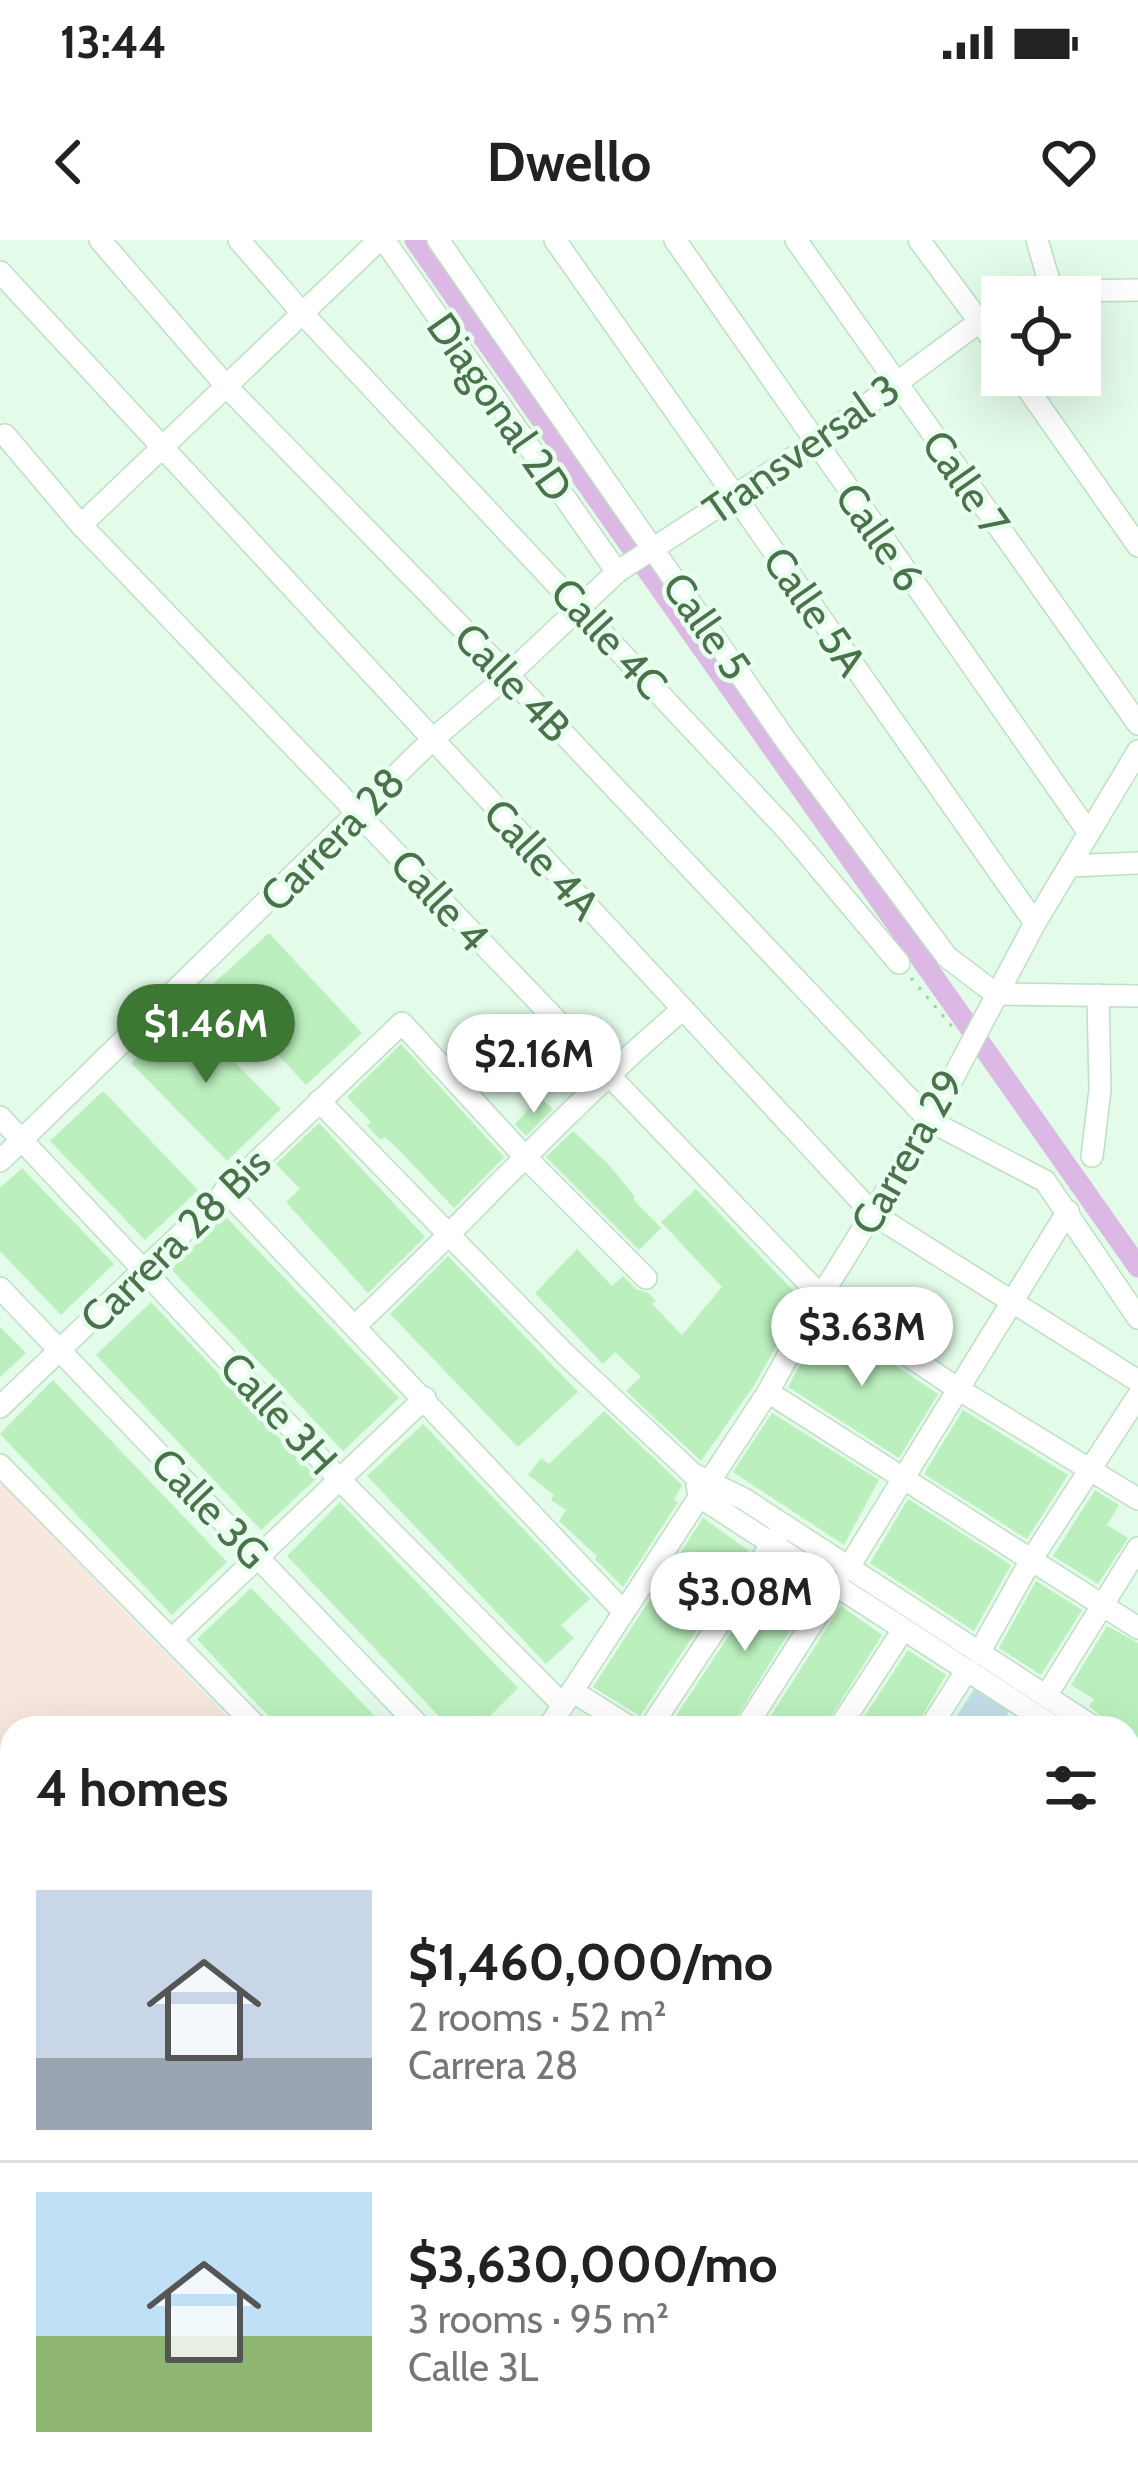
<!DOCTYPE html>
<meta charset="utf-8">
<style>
:root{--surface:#fff;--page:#f6f6f6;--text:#222;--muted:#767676;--line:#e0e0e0;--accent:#3c7834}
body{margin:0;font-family:Cabin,sans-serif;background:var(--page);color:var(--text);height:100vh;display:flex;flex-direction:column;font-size:45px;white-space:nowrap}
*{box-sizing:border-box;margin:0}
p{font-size:39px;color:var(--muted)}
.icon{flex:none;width:66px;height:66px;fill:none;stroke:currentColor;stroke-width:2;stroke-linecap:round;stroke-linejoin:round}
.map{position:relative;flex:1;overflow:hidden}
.side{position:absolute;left:0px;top:1476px;width:1140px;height:771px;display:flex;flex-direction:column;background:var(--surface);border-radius:36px 36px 0 0;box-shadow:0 12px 48px #0002}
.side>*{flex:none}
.controls{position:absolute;left:981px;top:36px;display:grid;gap:24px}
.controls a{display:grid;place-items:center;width:120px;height:120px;border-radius:0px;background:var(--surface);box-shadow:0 12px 48px #0002;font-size:60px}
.price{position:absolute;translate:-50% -102px;padding:0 27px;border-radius:42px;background:#fff;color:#222;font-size:39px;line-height:78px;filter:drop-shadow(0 3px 6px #0008)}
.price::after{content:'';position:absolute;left:50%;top:72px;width:36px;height:27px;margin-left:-18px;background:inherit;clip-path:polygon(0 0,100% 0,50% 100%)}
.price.on{background:var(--accent);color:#fff}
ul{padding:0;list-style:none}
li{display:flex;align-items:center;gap:36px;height:300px;padding:0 36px}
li+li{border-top:3px solid var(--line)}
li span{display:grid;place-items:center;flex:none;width:336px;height:240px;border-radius:0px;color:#555}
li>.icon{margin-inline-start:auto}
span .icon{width:144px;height:144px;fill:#fffc;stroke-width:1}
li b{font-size:51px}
h2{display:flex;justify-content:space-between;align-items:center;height:144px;padding:0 36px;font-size:51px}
.status{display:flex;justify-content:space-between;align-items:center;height:84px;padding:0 60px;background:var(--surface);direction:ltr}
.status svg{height:33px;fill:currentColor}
header{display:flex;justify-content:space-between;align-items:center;height:156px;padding:0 36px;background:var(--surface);font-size:54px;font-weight:800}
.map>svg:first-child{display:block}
.education{fill:#f7e7df}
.green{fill:#c2dee8}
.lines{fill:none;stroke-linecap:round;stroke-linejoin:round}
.canal{stroke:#dcb8e4;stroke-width:21}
.building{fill:#bbf0be}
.minor-casing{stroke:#bfdfc3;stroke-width:24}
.path{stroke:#9fd4a1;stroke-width:3;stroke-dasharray:3 9;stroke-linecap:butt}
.minor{stroke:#fff;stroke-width:21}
.labels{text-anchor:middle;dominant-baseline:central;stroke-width:9;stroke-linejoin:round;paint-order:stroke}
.street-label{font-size:42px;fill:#4a724b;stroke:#e8feee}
</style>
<div class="status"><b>13:44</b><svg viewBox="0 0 49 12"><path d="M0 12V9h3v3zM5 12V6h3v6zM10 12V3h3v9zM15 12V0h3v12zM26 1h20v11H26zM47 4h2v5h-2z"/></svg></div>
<header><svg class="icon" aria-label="back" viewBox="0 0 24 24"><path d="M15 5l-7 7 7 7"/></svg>Dwello<svg class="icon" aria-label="heart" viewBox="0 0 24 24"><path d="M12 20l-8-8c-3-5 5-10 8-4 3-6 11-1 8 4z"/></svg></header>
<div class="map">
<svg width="1138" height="2245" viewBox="0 0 1138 2245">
<rect width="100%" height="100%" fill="#e3fbe9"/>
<polygon class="education" points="0,1242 238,1488 12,1488 12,1647 0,1659"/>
<polygon class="green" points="974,1449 1009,1472 999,1488 949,1488"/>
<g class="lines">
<polyline class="canal" points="415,0 1138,1027"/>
</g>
<g class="building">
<polygon points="269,693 362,793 306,845 213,744"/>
<polygon points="184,771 281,869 227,921 131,823"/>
<polygon points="401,804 504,917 454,968 399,910 385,897 381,900 367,886 371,882 347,857"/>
<polygon points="103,851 198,950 145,1000 50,901"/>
<polygon points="540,857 553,869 526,896 515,884"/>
<polygon points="319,883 425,997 368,1053 286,962 300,949 276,924"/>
<polygon points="573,891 609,925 635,957 633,959 661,988 639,1010 546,917"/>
<polygon points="22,928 114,1024 61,1075 0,1011 0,948"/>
<polygon points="696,949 802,1060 755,1144 701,1221 626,1151 641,1137 615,1112 603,1124 535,1053 577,1009 612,1046 623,1036 636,1049 648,1053 656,1061 652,1064 682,1095 722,1047 661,982"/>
<polygon points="225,976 399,1158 343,1211 171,1029"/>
<polygon points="448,1016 578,1152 518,1207 390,1074"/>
<polygon points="151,1062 317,1238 261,1290 96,1115"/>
<polygon points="825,1079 938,1154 899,1218 788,1147"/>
<polygon points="0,1087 26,1113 0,1137"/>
<polygon points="53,1140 227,1322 172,1375 0,1194"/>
<polygon points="963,1170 1068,1235 1027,1299 924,1234"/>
<polygon points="604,1171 682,1245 674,1260 678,1262 623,1347 595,1319 597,1316 559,1281 566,1270 551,1260 554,1255 528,1235 541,1218 549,1224"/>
<polygon points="772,1173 879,1240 844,1305 733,1232"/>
<polygon points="423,1184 590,1359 561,1385 574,1398 546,1424 367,1236"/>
<polygon points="1095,1250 1119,1265 1107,1285 1128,1298 1098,1344 1053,1316"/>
<polygon points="908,1259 1011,1325 974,1391 870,1323"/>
<polygon points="340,1262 518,1448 491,1475 504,1488 450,1488 287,1316"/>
<polygon points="703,1278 749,1311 640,1476 593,1447"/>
<polygon points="774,1327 815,1350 730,1488 712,1488 703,1482 699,1488 668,1488"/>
<polygon points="1036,1341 1082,1370 1041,1435 999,1408"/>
<polygon points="251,1348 296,1394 386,1488 281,1488 255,1462 197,1399"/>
<polygon points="841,1366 882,1395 824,1488 763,1488"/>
<polygon points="1107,1386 1138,1403 1138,1498 1128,1488 1109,1483 1089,1466 1094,1459 1071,1445"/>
<polygon points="908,1410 946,1435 915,1488 857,1488"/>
<polygon points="0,2218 12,2227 12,2235 24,2235 38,2245 0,2245"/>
</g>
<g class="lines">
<defs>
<g id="minor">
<polyline points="100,0 228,148 508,435 930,881 1045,941 1138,1078"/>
<polyline points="239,0 304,75 788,591 899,723"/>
<polyline points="384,0 617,332"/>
<polyline points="438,0 787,502 947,717 996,754 1138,756"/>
<polyline points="555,0 1035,683"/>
<polyline points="675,0 1089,593"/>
<polyline points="796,0 1138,484"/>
<polyline points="919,0 1002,112"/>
<polyline points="1037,0 1052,51"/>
<polyline points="0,32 873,974 1138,1141"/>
<polyline points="1020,57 1052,51 1138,50"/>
<polyline points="1018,135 1138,306"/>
<polyline points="5,195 81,285 821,1056 958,1149 1138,1259"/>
<polyline points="81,285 379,0"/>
<polyline points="1069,626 1138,623"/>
<polyline points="319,861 565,1114 693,1234 744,1259 1095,1488"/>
<polyline points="0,877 340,1240 563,1465"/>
<polyline points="1092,916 1100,850 1098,755"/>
<polyline points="0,921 432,500 508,435 617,332 814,204 1002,65"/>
<polyline points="225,950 622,1370"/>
<polyline points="0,1048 421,1488"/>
<path d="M355,1086C466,982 566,868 682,770"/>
<polyline points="768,1152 1138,1388"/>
<polyline points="0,1167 402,783 525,917 646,1038"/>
<polyline points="0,1225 258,1488"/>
<polyline points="697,1246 700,1257 1056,1488"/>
<polyline points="847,1330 1068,971"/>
<polyline points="172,1399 425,1158"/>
<polyline points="979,1413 1031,1320 1138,1156"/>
<polyline points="572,1451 631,1488"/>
<polyline points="1046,1456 1138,1308"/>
<polyline points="548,1488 768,1152 821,1056 930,881 1035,683 1138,511"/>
<polyline points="650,1488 779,1293"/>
<polyline points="745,1488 836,1346"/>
<polyline points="839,1488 903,1390"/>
<polyline points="930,1488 967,1430"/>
<polyline points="1128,1509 1138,1516"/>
<polyline points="1128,1536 1138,1543"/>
<polyline points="1128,1609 1138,1593"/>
<polyline points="0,1714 12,1702"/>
<polyline points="0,1744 12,1743"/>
<polyline points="1128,1758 1138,1741"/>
<polyline points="1128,1805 1138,1811"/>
<polyline points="0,1852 12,1846"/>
<polyline points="1128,1900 1138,1885"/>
<polyline points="1128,1940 1138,1946"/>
<polyline points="0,1994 5,2009 12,2014"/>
<polyline points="1128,2071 1138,2077"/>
<polyline points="0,2153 12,2137"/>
<polyline points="1128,2215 1138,2186"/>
<polyline points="320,2235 334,2245"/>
<polyline points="511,2235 529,2245"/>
<polyline points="821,2235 835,2245"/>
<polyline points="58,2245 65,2235"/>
<polyline points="187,2245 195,2235"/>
<polyline points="401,2245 408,2235"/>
<polyline points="673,2245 680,2235"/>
<polyline points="799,2245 806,2235"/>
<polyline points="1133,2245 1138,2230"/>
</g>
</defs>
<use href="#minor" class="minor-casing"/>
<polyline class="path" points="911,738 955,790"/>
<use href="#minor" class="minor"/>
</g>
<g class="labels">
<g class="street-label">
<text transform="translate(500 167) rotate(55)">Diagonal 2D</text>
<text transform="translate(801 209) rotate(-35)">Transversal 3</text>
<text transform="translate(966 243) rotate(55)">Calle 7</text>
<text transform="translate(880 297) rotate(55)">Calle 6</text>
<text transform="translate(815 371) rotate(55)">Calle 5A</text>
<text transform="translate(707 386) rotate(55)">Calle 5</text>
<text transform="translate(609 398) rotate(47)">Calle 4C</text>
<text transform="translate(513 442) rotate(46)">Calle 4B</text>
<text transform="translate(332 599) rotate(-45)">Carrera 28</text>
<text transform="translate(542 619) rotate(47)">Calle 4A</text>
<text transform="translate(440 660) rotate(47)">Calle 4</text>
<text transform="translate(907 912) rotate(-60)">Carrera 29</text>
<text transform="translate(175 1000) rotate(-44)">Carrera 28 Bis</text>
<text transform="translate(279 1173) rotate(47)">Calle 3H</text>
<text transform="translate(210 1268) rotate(46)">Calle 3G</text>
</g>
</g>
</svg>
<div class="controls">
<a><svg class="icon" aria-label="locate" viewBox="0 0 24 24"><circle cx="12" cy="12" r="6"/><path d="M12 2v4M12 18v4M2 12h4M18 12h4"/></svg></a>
</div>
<b class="price on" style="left:206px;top:846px">$1.46M</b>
<b class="price" style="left:534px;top:876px">$2.16M</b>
<b class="price" style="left:862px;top:1149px">$3.63M</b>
<b class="price" style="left:745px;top:1414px">$3.08M</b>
<section class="side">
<h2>4 homes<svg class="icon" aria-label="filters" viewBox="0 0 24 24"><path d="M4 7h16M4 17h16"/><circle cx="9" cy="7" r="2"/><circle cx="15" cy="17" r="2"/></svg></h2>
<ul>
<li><span style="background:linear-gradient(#c9d6e8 70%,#9aa5b1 0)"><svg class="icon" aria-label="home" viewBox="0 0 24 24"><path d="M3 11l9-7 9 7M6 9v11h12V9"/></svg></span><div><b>$1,460,000/mo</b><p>2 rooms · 52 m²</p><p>Carrera 28</p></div></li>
<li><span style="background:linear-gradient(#bfe0f5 60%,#8fb573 0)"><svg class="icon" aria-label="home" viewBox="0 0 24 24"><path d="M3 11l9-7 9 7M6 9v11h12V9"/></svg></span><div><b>$3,630,000/mo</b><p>3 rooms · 95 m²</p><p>Calle 3L</p></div></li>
</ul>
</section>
</div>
